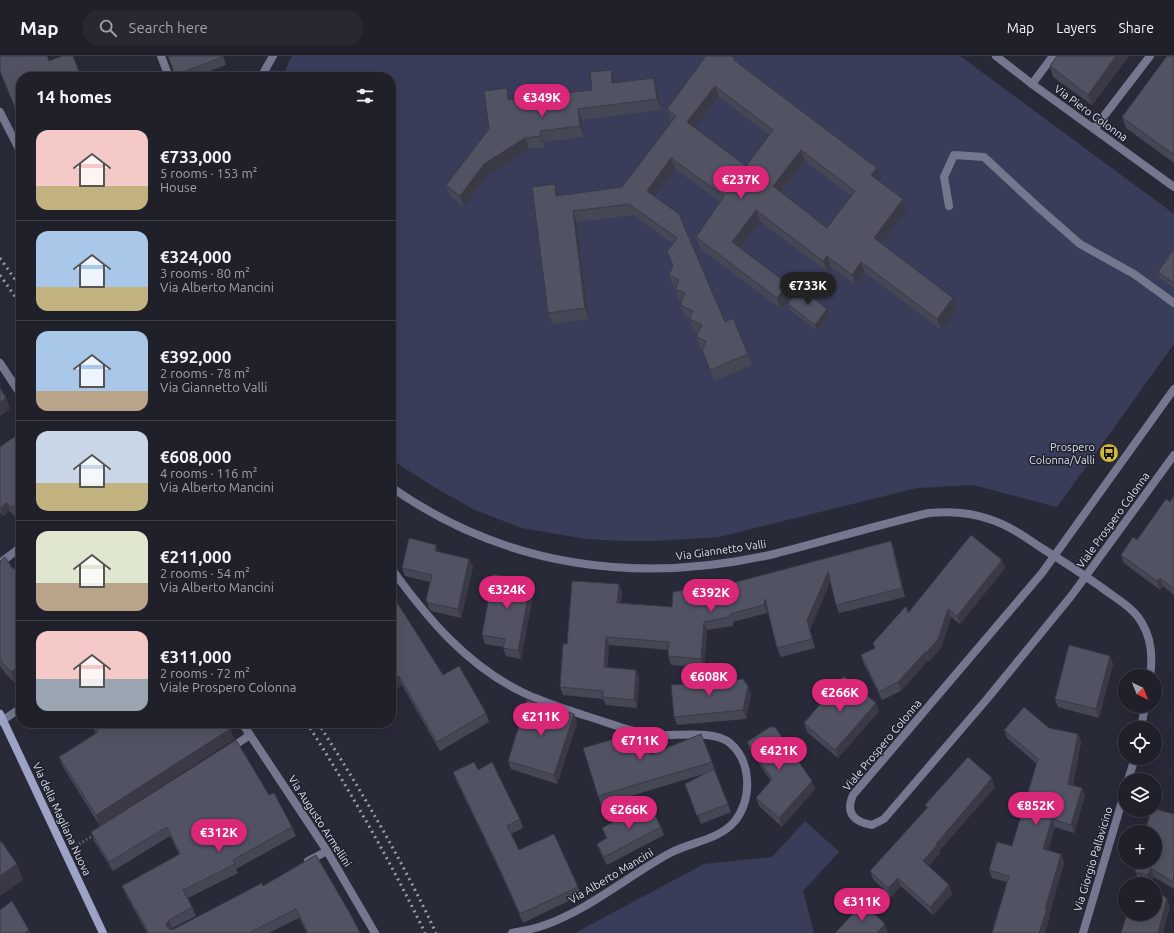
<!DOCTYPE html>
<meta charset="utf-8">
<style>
:root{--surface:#1f202a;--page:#272832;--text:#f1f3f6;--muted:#a1a3a8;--line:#3c3e47;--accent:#db2777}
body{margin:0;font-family:Ubuntu,sans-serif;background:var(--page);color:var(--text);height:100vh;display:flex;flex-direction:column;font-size:15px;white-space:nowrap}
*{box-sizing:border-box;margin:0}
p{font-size:13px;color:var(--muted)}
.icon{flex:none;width:22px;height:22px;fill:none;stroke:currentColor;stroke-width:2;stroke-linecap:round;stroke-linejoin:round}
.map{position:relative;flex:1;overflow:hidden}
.details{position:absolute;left:16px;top:16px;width:380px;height:656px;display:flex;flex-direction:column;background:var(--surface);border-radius:16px;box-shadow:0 4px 16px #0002,0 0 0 1px var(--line)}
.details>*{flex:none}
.needle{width:26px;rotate:137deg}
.controls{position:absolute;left:1118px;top:613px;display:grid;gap:8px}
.controls a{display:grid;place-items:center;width:44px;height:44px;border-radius:50%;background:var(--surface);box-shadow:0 4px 16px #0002,0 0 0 1px var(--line);font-size:20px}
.price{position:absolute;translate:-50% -34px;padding:0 9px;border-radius:14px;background:var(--accent);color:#fff;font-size:13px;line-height:26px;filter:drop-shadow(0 1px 2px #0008)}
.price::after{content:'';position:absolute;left:50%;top:24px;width:12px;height:9px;margin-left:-6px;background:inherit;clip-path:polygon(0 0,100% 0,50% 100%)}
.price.selected{background:#222;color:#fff}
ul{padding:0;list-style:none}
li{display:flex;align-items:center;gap:12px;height:100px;padding:0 20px}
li+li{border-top:1px solid var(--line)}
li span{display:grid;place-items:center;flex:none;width:112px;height:80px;border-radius:12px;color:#555}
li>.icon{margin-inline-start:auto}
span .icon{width:48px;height:48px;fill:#fffc;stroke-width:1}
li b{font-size:17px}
h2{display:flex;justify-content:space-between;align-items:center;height:48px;padding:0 20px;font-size:17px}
header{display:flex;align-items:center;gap:24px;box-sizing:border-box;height:56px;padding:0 20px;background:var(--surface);border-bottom:1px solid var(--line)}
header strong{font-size:19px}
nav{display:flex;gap:22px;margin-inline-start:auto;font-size:14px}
.search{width:280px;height:36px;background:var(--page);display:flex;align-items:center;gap:10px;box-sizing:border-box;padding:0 14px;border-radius:16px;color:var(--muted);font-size:15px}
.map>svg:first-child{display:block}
.green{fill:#3a3d5a}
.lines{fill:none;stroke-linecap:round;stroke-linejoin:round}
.path{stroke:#878994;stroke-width:2.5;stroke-dasharray:1 3;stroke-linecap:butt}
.service{stroke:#74778e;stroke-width:8}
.minor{stroke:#74778e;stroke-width:8}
.tertiary{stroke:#74778e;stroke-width:8}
.secondary{stroke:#9da2c6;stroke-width:8}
.rail{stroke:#9b9ca7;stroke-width:3;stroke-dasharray:2 4;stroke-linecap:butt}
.wall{fill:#464754;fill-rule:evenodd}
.shaded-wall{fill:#393a45}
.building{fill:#515362;stroke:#393a45;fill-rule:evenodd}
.labels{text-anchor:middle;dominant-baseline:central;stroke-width:3;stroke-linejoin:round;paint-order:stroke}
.street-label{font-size:11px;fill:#dfe1ea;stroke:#1f212e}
.poi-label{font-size:11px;fill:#dfe1ea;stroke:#1f212e;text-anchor:end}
</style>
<header>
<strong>Map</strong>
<div class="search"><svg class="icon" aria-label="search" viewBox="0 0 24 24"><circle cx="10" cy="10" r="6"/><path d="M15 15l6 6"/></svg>Search here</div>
<nav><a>Map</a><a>Layers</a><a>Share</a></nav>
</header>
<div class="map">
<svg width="1174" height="877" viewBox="0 0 1174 877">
<rect width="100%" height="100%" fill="#292a38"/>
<g class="green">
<polygon points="292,0 960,0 1174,158 1174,288 1057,451 973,429 917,432 719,481 656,485 622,485 587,483 522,472 475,454 434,431 404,412 391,402 391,21 282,21"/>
<polygon points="805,765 839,796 803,835 814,877 575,877 704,808 772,801"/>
</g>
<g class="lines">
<polyline class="path" points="76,790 94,779"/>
<polyline class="service" points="949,150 944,121 954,99 984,101 1039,152 1080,188 1134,218 1174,247"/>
<g class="minor">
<polyline points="161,0 169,21"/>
<polyline points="1032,28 1053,0"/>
<polyline points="0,56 20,95"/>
<polyline points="1094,73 1150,0"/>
<polyline points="0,307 21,339"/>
<path d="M1174,333L1042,517L853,739C845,757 854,766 872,769L884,763L987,643L1072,539L1174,399"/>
<path d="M391,431C506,512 639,529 774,498C826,485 877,469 929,457C950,455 970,456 989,463C1008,469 1024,480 1040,491C1061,504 1081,517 1101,531C1115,542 1133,551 1142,567C1152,584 1153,601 1150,620"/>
<polyline points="0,507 21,491"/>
<polyline points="0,666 21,652"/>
<polyline points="242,667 327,795 375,877"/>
<polyline points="1141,672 1145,650"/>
<polyline points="229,693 250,679"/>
<polyline points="1128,724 1135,702"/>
<polyline points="308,805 327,795"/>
<polyline points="1083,877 1125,735"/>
</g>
<g class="tertiary">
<polyline points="996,0 1032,28 1174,131"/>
<polyline points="261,21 273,0"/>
<path d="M391,512C427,562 467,610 524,637C543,646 563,652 583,659C604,665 625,674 647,678C671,682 711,672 730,687C752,706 752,743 735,765C719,784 691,786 670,797C628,820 590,853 545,869C534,873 523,875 512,877"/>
</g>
<polyline class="secondary" points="0,658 103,877"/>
<g class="rail">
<polyline points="0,202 21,232"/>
<polyline points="0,219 21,249"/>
<path d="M307,667C350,735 390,804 425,877"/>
<path d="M318,667C361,734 402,804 436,877"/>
</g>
</g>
<g class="wall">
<polygon points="168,0 223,0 226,9 195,21 176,21"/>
<polygon points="1057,0 1129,0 1092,49 1053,21 1050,10"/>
<polygon points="1174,0 1174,107 1126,72 1122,61"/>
<path d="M736,5L877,112L881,123L879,125L903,143L907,154L882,188L957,253L941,274L865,217L856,229L831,211L827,216L760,165L739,192L788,228L792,239L781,253L700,192L696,181L721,146L675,113L655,141L725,266L748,298L752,309L714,325L702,294V292H700L696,281L698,277L693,274L689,263H690L684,260L680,249L682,245L679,244L675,233L676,232L673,230L669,219L673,210L667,196L673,188L633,159L577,166L589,263L552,268L548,257L559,140L622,131L672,65L671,64L667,53ZM719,41L769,79L746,110L695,72ZM805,105L851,140L827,172L781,136Z"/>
<polygon points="611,14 615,27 658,33 661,54 582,64 584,81 544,86 545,91 529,93 488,119 464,151 450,140 446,129 489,73 510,43 511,44 592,34"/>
<polygon points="1174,195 1174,232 1160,222 1158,216"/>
<polygon points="788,248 827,253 829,259 817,275 790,254"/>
<polygon points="21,376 21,457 14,460 10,455 3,460 0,456 0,391"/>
<polygon points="1174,439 1174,539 1163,530 1160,534 1124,507 1121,499 1137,484 1170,446"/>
<polygon points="891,485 894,494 905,541 839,557 836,549 830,526 810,573 815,592 781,601 777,592 768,554 767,557 733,566 733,570 707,574 704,611 671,609 668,600 669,594 609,589 607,611 639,622 637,652 606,649 603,643 563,639 560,631 567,588 619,528 622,537 621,547 672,551 725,529"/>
<polygon points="439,496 469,503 473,511 461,562 431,555 429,552 426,544 430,526 405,520 402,512"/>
<polygon points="1002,504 1005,512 960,568 951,561 941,592 929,605 928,604 901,635 882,644 864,608 861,599 875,592 873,587 906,550 909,556"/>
<polygon points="0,505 15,627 5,617 0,610"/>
<polygon points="534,534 521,603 506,600 503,592 503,591 485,588 482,579"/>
<polygon points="391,537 443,619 486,657 489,666 440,695 402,629 397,632 391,623"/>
<polygon points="1110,600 1113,608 1099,662 1058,651 1055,643"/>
<polygon points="748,630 751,638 746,663 677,669 674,661"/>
<polygon points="879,655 838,702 807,676 804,667"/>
<polygon points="574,658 577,667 557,728 511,713 508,705"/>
<polygon points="89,667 229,667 231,673 230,673 234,683 100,770 63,711 59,701 96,677"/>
<polygon points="1049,672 1078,678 1081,686 1073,729 1085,740 1074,777 1055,771 1048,794 1061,798 1064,807 1049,859 1050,861 1007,826 992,822 989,814 1012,790 1037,708 1007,682 1004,674"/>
<polygon points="701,678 731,756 701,768 685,728 707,717 601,749 598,740 646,683 651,698"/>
<polygon points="747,686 815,733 782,771 759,750 756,742 771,725 750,694"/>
<polygon points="478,714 520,763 523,772 511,778 519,794 578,831 581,839 523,867 499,813 456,724 453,716"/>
<polygon points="995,731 939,795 940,797 928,810 949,829 952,838 933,859 901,830 891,841 873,823 870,815 927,753 925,749"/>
<polygon points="269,739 292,771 296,780 236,813 238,817 188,842 196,860 172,872 171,874 174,873 263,830 360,877 307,877 299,862 269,877 147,877 126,839 122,830 179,798 170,780 113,815 94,785 91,776"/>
<polygon points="1174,758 1174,833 1154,821 1150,827 1148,827 1137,820 1135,816"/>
<polygon points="661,771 664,779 607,809 600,796 597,788 606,782 602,772"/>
</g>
<g class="shaded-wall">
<polygon points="1116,0 1129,0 1092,49 1088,39"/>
<polygon points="611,14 615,25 616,38 612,27"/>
<polygon points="654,22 658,33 661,54 657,43"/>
<polygon points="715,30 719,41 691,77 687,66"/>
<polygon points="507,32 510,43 512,55 508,44"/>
<polygon points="578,53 582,64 584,81 580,70"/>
<polygon points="540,75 544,86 545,91 541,80"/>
<polygon points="525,82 529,93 488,119 464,151 460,140 484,108"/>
<polygon points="801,94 805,105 777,141 773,130"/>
<polygon points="671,102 675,113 651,146 647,135"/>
<polygon points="877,112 881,123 875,130 871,119"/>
<polygon points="555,128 559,139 560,151 556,140"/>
<polygon points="903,143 907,154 878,193 874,182"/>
<polygon points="756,154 760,165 736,197 732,186"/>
<polygon points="573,155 577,166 589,263 585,252"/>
<polygon points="827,200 831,211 827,216 823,205"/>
<polygon points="861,206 865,217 856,229 852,219"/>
<polygon points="788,228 792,239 781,253 777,242"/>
<polygon points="953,242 957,253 941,274 937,263"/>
<polygon points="827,253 829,259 817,275 815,269"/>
<polygon points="6,342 10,353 0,360 0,346"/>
<polygon points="7,447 10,455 3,460 0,452"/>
<polygon points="891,485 894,494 905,541 902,532"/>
<polygon points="436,489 439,497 435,495"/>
<polygon points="469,503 473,511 461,562 458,553"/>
<polygon points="1002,504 1005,512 960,568 957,560"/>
<polygon points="828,516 831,524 810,573 815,592 812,583 807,564"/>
<polygon points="1160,522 1163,530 1160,534 1157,525"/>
<polygon points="531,525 534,534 521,603 518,595"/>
<polygon points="619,528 622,537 620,555 617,547"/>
<polygon points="765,543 768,552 767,557 764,549"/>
<polygon points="948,553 951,561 941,592 929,605 926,597"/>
<polygon points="704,566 707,574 704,611 701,603"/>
<polygon points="606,581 609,589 607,619 604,611"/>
<polygon points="925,596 928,604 901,635 898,626"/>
<polygon points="1110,600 1113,608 1099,662 1096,653"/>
<polygon points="21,609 21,623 15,627 11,616"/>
<polygon points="636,614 639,622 637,652 634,644"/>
<polygon points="399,620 402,629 397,632 394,623"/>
<polygon points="748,630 751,638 746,663 743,654"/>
<polygon points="876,647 879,655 838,702 835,694"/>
<polygon points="574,658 577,667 557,728 554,719"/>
<polygon points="226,667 229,667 231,673 230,673 234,683 100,770 96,759"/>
<polygon points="1078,678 1081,686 1071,736 1068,728"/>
<polygon points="992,722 995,731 939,795 940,797 926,813 923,805 936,788"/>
<polygon points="812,725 815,733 782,771 779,762"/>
<polygon points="1082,732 1085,740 1074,777 1071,769"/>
<polygon points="1052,763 1055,771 1046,801 1043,793"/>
<polygon points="1061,798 1064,807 1049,859 1050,861 1045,877 1039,877 1045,853"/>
<polygon points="17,808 23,824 0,840 0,820"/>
<polygon points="1151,812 1154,821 1150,827 1147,819"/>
<polygon points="898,822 901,830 891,841 888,832"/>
<polygon points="949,829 952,838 933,859 930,851"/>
<polygon points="1167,843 1170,851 1163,877 1158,877"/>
<polygon points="169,864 172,872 169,877 166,868"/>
<polygon points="885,868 888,877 877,877"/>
<polygon points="29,874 30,877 25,877"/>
</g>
<g class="building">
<polygon points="0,0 47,0 49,5 62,0 73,0 81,21 21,21 21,67 0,15"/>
<polygon points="168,0 223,0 223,1 175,19"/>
<path d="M706,0H731L735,3L734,4L877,112L871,119L903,143L874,182L953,242L937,263L861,206L852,219L827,200L823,205L756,154L732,186L788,228L777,242L696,181L724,140L671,102L647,135L679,158L725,266L733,262L748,298L710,314L702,294L706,285L696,281L702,269L689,263L693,255L680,249L685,237L675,233L679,224L669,219L673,209L667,196L677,182L629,148L573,155L585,252L548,257L532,131L555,128L556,140L622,131L676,60L667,53ZM715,30L773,74L746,110L687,66ZM801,94L855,135L827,172L773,130Z"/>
<polygon points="1057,0 1116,0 1088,39 1050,10"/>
<polygon points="1167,0 1174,0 1174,99 1122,61"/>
<polygon points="611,14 612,27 654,22 657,43 578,53 580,70 540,75 541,80 525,82 484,108 460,140 446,129 489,73 484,35 507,32 508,44 592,34 590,16"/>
<polygon points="1173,194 1174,195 1174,227 1158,216"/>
<polygon points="800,232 827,253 815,269 788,248"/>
<polygon points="0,332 6,342 0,346"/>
<polygon points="21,376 21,447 10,452 7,447 0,452 0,391"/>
<polygon points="1174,439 1174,533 1160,522 1157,525 1121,499 1133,481 1137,484 1166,443 1170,446"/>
<polygon points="971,479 1002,504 957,560 948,553 938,583 926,597 925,596 898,626 879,636 861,599 875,592 873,587 906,550 908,557"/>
<polygon points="409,482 436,489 435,495 469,503 458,553 428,547 426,544 432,519 402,512"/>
<polygon points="891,485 902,532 836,549 828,516 807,564 812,583 777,592 765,543 764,549 730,558 730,561 704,566 701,603 668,600 669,586 606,581 604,611 636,614 634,644 603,641 603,635 560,631 563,588 567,588 572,525 619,528 617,547 672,551 673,536 724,527 725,529"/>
<polygon points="5,501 13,513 21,512 21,609 11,616 0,604 0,505"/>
<polygon points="493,518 531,525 518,595 503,592 505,583 482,579"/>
<polygon points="391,537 443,619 459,610 486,657 437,686 399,620 394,623 391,619"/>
<polygon points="1069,589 1110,600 1096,653 1055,643"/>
<polygon points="844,620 876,647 835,694 804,667"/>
<polygon points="743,623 748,630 743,654 674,661 671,629"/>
<polygon points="527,644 574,658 554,719 508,705"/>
<polygon points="1024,651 1049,672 1078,678 1068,728 1082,732 1071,769 1052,763 1043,793 1061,798 1045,853 1047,853 1039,877 992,877 1009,820 989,814 997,786 1012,790 1038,703 1004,674"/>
<polygon points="92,667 227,667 230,673 96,759 59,701 98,676"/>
<polygon points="770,671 775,671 812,725 779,762 756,742 772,723 747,686"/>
<polygon points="643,675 650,699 701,678 712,706 598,740 583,692"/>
<polygon points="236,684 269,739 274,737 292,771 233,804 235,808 183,834 192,851 169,864 166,868 167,871 171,874 174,873 262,827 263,830 316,799 352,861 360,877 308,877 296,853 249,877 149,877 122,830 180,798 167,771 109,806 91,776"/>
<polygon points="968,701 992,722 936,788 937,789 923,805 949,829 930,851 898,822 888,832 870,815 928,751 925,749"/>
<polygon points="474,706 478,714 492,706 520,763 507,770 519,794 554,778 578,831 520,858 496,805 453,716"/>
<polygon points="714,713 728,748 697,760 685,728"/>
<polygon points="649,748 661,771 604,801 597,788 607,782 602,772"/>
<polygon points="1155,753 1174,758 1174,820 1173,826 1151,812 1147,819 1135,816 1138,806 1155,806 1155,776 1145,776 1151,754 1155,754"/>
<polygon points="1,785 17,808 0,820 0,786"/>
<polygon points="1138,817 1150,828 1135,828"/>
<polygon points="1155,832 1167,843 1158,877 1121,877 1127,858 1155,858"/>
<polygon points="12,845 29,874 25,877 0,877 0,854"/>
<polygon points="863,847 885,868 877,877 836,877 836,876"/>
</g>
<defs>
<symbol id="bus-disc" viewBox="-11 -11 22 22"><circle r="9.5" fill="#ceb837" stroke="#1f212e"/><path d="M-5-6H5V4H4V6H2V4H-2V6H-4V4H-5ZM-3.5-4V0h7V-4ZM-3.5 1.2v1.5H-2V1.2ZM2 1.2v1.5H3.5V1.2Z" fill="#111"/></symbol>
</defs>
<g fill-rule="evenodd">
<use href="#bus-disc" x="1098" y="386" width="22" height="22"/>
</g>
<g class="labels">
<g class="street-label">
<text transform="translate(1091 57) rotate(36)">Via Piero Colonna</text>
<text transform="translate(1113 464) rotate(-54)">Viale Prospero Colonna</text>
<text transform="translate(721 494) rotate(-8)">Via Giannetto Valli</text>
<text transform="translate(882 689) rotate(-50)">Viale Prospero Colonna</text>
<text transform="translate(62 763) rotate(65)">Via della Magliana Nuova</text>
<text transform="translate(320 765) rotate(57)">Via Augusto Armellini</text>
<text transform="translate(1093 803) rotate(-73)">Via Giorgio Pallavicino</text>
<text transform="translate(611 820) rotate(-31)">Via Alberto Mancini</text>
</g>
<g class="poi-label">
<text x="1095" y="391">Prospero<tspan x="1095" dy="13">Colonna/Valli</tspan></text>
</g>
</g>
</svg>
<div class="controls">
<a><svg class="needle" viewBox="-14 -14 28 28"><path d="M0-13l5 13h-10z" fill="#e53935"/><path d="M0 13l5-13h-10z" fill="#a1a3a8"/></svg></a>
<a><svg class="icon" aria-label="locate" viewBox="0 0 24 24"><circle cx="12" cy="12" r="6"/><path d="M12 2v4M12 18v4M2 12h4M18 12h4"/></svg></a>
<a><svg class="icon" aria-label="layers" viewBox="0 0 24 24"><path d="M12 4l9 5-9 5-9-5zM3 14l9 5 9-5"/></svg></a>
<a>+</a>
<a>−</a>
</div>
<b class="price" style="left:542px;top:62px">€349K</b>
<b class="price" style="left:741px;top:144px">€237K</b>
<b class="price selected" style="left:808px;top:250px">€733K</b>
<b class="price" style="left:507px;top:554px">€324K</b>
<b class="price" style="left:711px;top:557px">€392K</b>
<b class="price" style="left:709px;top:641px">€608K</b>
<b class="price" style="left:840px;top:657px">€266K</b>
<b class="price" style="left:541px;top:681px">€211K</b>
<b class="price" style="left:640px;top:705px">€711K</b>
<b class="price" style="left:779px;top:715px">€421K</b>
<b class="price" style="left:1036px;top:770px">€852K</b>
<b class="price" style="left:629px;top:774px">€266K</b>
<b class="price" style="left:219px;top:797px">€312K</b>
<b class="price" style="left:862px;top:866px">€311K</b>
<section class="details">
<h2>14 homes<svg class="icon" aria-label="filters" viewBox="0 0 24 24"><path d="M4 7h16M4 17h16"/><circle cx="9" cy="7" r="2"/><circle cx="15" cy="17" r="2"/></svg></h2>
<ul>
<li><span style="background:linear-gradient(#f6c9c9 70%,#c2b280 0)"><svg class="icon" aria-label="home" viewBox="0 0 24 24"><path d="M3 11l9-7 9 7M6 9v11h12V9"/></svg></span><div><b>€733,000</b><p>5 rooms · 153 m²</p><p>House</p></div></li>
<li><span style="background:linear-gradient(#a9c7e8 70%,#c2b280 0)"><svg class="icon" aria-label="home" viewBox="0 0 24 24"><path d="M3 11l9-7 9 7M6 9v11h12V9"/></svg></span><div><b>€324,000</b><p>3 rooms · 80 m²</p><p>Via Alberto Mancini</p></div></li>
<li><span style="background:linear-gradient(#a9c7e8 75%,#b9a48a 0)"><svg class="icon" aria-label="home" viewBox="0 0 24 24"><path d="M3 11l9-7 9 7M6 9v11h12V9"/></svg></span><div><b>€392,000</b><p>2 rooms · 78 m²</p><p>Via Giannetto Valli</p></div></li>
<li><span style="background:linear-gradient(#c9d6e8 65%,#c2b280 0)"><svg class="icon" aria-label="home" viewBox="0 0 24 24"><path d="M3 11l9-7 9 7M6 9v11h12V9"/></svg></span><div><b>€608,000</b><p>4 rooms · 116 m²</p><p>Via Alberto Mancini</p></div></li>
<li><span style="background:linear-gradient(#dfe7d0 65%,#b9a48a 0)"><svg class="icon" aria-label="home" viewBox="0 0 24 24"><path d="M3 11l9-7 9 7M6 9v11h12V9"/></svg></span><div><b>€211,000</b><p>2 rooms · 54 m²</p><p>Via Alberto Mancini</p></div></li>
<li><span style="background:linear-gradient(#f6c9c9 60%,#9aa5b1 0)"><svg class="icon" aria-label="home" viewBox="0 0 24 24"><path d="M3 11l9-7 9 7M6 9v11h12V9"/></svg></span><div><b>€311,000</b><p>2 rooms · 72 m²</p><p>Viale Prospero Colonna</p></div></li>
</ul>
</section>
</div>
